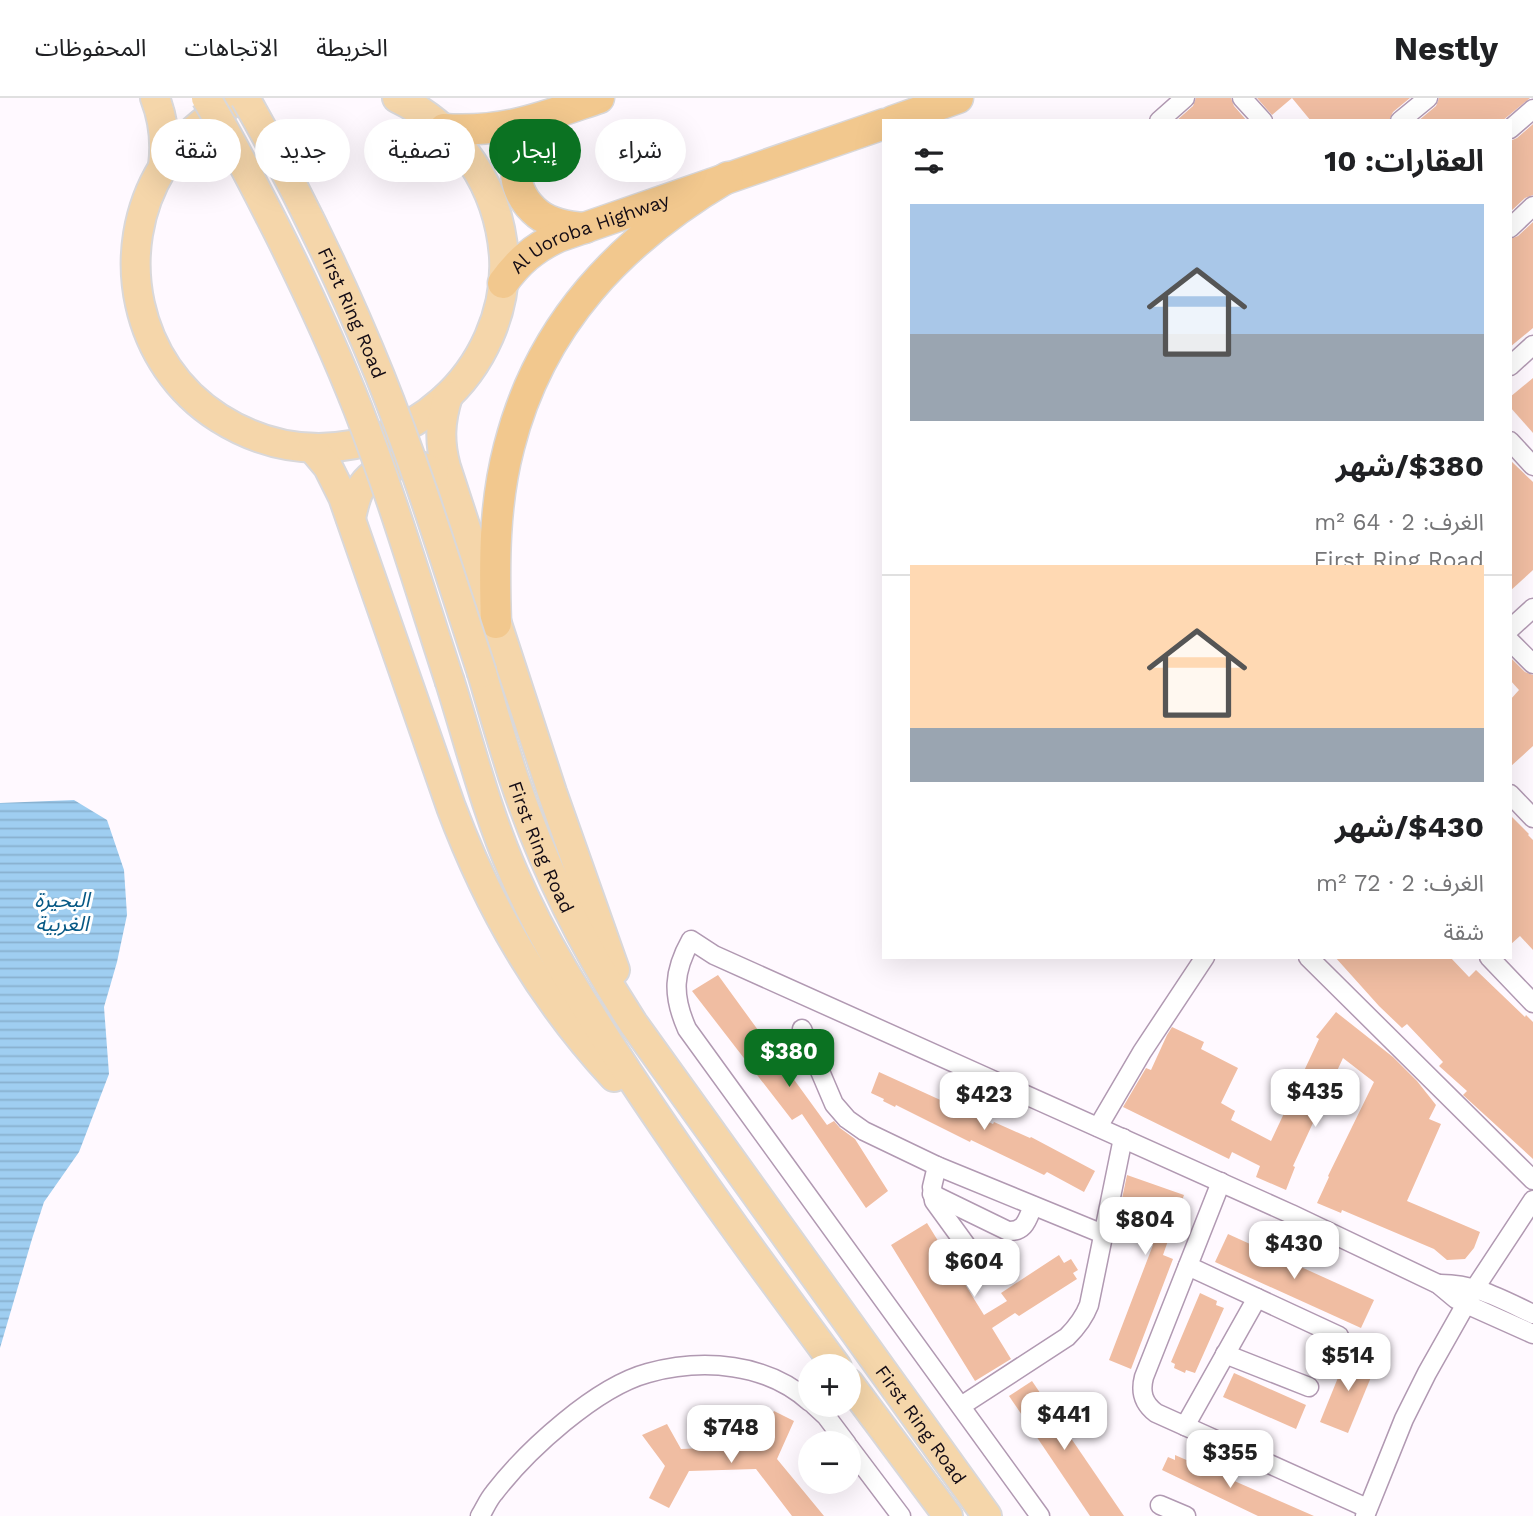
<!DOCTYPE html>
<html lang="ar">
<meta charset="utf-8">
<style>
:root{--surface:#fff;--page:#f6f6f6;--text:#202124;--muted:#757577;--line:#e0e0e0;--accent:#0b7222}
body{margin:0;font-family:"Work Sans","Noto Sans Arabic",sans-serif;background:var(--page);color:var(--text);direction:rtl;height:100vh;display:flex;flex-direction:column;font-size:26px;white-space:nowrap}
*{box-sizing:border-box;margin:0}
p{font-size:23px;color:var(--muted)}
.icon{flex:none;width:38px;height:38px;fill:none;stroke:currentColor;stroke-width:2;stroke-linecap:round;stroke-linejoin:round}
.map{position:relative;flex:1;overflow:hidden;direction:ltr}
.side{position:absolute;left:882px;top:21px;width:630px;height:840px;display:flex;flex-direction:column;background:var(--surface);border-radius:0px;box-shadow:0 7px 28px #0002;direction:rtl}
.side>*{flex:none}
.top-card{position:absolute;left:21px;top:21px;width:665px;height:63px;direction:rtl;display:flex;gap:14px}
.controls{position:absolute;left:798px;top:1256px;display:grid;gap:14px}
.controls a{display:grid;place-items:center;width:63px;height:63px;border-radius:50%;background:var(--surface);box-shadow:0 7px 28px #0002;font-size:35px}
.price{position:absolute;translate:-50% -60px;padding:0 16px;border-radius:14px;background:#fff;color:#222;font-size:23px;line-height:46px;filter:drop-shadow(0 2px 4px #0008)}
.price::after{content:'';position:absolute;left:50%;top:42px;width:21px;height:16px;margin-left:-10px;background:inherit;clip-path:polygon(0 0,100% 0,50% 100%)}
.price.current{background:var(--accent);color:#fff}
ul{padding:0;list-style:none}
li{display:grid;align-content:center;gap:14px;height:371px;padding:0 28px}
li+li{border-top:2px solid var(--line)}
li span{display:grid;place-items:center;height:217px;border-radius:0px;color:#555}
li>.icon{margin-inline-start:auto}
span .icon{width:126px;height:126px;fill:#fffc;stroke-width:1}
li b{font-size:30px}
h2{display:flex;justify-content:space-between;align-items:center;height:84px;padding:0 28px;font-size:30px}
.tag{padding:0 24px;border-radius:32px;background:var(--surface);box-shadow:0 7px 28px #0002;font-size:24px;line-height:63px}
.tag.current{background:var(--accent);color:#fff}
header{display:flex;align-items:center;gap:42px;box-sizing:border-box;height:98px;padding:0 35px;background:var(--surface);border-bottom:2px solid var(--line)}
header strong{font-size:33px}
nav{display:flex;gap:38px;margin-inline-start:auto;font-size:24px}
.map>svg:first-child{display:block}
.water{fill:url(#water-rules)}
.building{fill:#f0bda2}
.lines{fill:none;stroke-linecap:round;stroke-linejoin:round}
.minor-casing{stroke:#b199b2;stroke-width:21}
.primary-casing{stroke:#d9d8da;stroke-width:32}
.trunk-casing{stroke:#d9d8da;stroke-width:33}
.minor{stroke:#fff;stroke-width:18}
.primary{stroke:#f5d6aa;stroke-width:28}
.trunk{stroke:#f2c88e;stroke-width:30}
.primary-bridge-casing{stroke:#d9d8da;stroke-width:32;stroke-linecap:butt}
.primary-bridge{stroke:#f5d6aa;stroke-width:28}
.labels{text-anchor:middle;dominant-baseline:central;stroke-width:6;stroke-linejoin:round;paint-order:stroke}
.street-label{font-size:19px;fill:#140c15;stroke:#fff}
.water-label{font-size:21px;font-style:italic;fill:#075985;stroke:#fff}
</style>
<header>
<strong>Nestly</strong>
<nav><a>الخريطة</a><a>الاتجاهات</a><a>المحفوظات</a></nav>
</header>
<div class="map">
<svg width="1533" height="1418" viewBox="0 0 1533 1418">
<defs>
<pattern id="water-rules" width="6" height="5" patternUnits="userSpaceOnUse" patternTransform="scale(1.75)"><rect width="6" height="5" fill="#9fcef1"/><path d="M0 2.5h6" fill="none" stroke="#88b0ce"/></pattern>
</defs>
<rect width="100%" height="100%" fill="#fff9ff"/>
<polygon class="water" points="74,702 107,722 124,772 127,817 117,864 104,909 109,976 79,1054 44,1104 32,1141 0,1250 0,705"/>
<g class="building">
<polygon points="1196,0 1231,0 1234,8 1247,23 1176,23 1193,8"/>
<polygon points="1257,0 1410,0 1393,14 1389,23 1311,23 1292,0 1272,17"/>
<polygon points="1439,0 1530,0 1502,23 1418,23 1436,8"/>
<polygon points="1533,26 1533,97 1525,100 1510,114 1510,43 1517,40"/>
<polygon points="1533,124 1533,230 1510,249 1510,141 1518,138"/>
<polygon points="1533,280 1533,335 1510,309 1510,299"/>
<polygon points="1510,362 1533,384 1533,472 1510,493"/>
<polygon points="1510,559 1525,574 1533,577 1533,648 1510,669 1510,602 1519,592 1510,582"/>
<polygon points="1510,717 1529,736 1528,737 1533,742 1533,852 1520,838 1510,847"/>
<polygon points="1335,859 1450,859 1469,879 1476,872 1525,919 1526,917 1533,924 1533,1061 1463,997 1467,993 1439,968 1443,964 1407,926 1402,930 1379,908"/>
<polygon points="718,877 827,1027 834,1023 840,1030 855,1041 888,1093 866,1110 802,1016 792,1022 692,893"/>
<polygon points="1336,914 1393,959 1417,983 1436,1007 1429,1021 1441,1026 1407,1103 1480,1134 1474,1150 1465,1161 1447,1162 1434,1151 1342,1112 1341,1115 1317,1105 1329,1079 1328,1078 1374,984 1343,960 1293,1068 1295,1069 1286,1092 1256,1079 1260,1068 1232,1054 1229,1061 1123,1009 1146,970 1151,972 1167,937 1172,929 1204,944 1201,951 1238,970 1221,1005 1235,1013 1231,1022 1271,1043 1319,941 1316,939"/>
<polygon points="879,974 993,1026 994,1024 1030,1040 1031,1039 1095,1073 1084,1094 1047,1074 1044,1077 971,1042 970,1044 896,1007 895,1009 883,1003 884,1001 871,995"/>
<polygon points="1127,1077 1184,1097 1163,1157 1173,1161 1131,1271 1109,1262 1153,1147 1115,1134"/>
<polygon points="927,1125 984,1217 1007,1203 1001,1195 1059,1157 1064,1165 1071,1161 1078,1172 1073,1175 1077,1181 1019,1218 1015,1215 992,1230 1011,1261 975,1283 891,1147"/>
<polygon points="1228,1136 1374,1202 1361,1230 1215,1164"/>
<polygon points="1200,1195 1217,1203 1216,1207 1224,1210 1195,1275 1186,1272 1185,1275 1174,1270 1175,1266 1171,1264"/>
<polygon points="1348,1255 1376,1267 1348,1335 1320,1324"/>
<polygon points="1234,1275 1306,1307 1296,1331 1223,1299"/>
<polygon points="1032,1283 1124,1418 1090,1418 1009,1298"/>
<polygon points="774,1313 794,1323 777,1361 824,1418 792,1418 756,1371 689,1373 669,1410 649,1400 665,1368 642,1337 667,1326 681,1351 756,1348"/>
<polygon points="1175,1357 1314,1418 1258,1418 1162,1372 1168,1359 1175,1362"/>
</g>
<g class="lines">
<defs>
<g id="minor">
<polyline points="1242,0 1263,23"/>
<polyline points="1159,23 1185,0"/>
<polyline points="1400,23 1428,0"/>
<polyline points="1510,31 1533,11"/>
<polyline points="1510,130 1533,108"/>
<polyline points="1510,268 1533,247"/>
<polyline points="1510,343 1533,368"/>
<polyline points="1510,531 1533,510"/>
<polyline points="1510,543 1533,566"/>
<polyline points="1510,696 1533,720"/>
<polyline points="1308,859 1533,1082"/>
<polyline points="1489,859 1533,905"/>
<polyline points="802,931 834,1006 847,1021 864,1033 937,1068 1103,1136"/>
<polyline points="1098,1029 1142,954 1205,859"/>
<polyline points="937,1068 932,1089 934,1103 979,1165"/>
<path d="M1221,1084L1144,1279C1140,1294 1143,1305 1156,1315L1367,1410"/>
<path d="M932,1096L1008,1133C1025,1134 1027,1122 1033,1108"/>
<polyline points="1188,1168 1339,1238"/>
<path d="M1438,1186C1474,1185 1501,1201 1533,1216"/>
<polyline points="1225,1256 1309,1289"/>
<polyline points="814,1307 826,1318 847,1346"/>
<path d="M961,1308L1067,1239C1077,1229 1084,1220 1089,1207L1123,1040"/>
<polyline points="1185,1328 1257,1200"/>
<polyline points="849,1349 901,1418"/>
<polyline points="1160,1407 1186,1418"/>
<path d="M480,1418C485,1410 488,1402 494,1395C527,1352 596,1289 648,1275C703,1260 767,1265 810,1304"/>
<path d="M1040,1418L687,931C672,897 673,874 691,842L714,857L1291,1116L1438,1186L1456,1201L1466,1206L1533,1236"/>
<polyline points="1365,1418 1404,1321 1427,1275 1475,1190 1533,1102"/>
</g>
<g id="primary">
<path d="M155,0C164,23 166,44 163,68"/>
<path d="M241,0C210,16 182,38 163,69C111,153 135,267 219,320C249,339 284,350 319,350C364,349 407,334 441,304C482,269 507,213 504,159C499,89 460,30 397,0"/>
<path d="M448,298C440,323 439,344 446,369L552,694L615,872"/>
<path d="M312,350L328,369L343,399L451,709C489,810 540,899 614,979"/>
<path d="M351,420C353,411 355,401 359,393C374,366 408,359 434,374"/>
<path id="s1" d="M482,575C492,609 502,644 513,678C542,766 583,848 633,925L987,1418"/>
<path d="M450,584C470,648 487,715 514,776C545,848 588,913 630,978C696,1078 766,1173 837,1269"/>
<polyline points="849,1285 948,1418"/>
</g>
<g id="trunk">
<path d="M546,18C513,42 503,88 538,116C551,126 569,129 585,130"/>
<polyline points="893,23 958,0"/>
<path d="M444,31C505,35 543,19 599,0"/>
<path id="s2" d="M503,185C518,164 534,150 558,139L884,26"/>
<path d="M496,525C494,466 494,406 509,349C540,226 621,142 728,79"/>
</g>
</defs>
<use href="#minor" class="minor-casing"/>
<use href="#primary" class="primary-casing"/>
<use href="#trunk" class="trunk-casing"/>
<use href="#minor" class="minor"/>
<use href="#primary" class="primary"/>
<use href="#trunk" class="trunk"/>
<defs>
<g id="primary-bridge">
<path d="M206,0C232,43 254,87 277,132C306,190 334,250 358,311C393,401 420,493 450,584"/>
<path id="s3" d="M245,0C296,89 341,182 380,278C419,375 449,475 482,575"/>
</g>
</defs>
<use href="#primary-bridge" class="primary-bridge-casing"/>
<use href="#primary-bridge" class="primary-bridge"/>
</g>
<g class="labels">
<g class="street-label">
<text stroke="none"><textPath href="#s2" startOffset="103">Al Uoroba Highway</textPath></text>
<text stroke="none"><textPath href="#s3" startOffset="240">First Ring Road</textPath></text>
<text stroke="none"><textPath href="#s1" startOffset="184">First Ring Road</textPath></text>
<text stroke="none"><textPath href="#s1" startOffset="877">First Ring Road</textPath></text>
</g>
<g class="water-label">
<text x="62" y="801">البحيرة<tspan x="62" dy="24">الغربية</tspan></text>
</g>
</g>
</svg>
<div class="controls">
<a>+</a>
<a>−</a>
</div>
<b class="price current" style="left:789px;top:991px">$380</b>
<b class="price" style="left:1315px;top:1031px">$435</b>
<b class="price" style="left:984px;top:1034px">$423</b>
<b class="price" style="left:1145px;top:1159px">$804</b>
<b class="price" style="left:1294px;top:1183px">$430</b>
<b class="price" style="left:974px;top:1201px">$604</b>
<b class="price" style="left:1348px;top:1295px">$514</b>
<b class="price" style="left:1064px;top:1354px">$441</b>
<b class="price" style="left:731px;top:1367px">$748</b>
<b class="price" style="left:1230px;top:1392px">$355</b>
<div class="top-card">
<a class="tag">شراء</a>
<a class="tag current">إيجار</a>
<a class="tag">تصفية</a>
<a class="tag">جديد</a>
<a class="tag">شقة</a>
</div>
<section class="side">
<h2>العقارات: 10<svg class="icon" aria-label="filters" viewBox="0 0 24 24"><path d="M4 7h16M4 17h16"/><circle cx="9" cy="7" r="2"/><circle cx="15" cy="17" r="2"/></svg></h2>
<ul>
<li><span style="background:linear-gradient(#a9c7e8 60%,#9aa5b1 0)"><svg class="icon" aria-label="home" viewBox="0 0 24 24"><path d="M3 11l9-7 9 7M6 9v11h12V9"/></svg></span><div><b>$380/شهر</b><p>الغرف: 2 · 64 m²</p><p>First Ring Road</p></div></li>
<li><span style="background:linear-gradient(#ffd9b3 75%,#9aa5b1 0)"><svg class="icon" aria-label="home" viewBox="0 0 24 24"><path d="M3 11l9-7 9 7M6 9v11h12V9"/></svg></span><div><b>$430/شهر</b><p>الغرف: 2 · 72 m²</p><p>شقة</p></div></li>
</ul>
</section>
</div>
